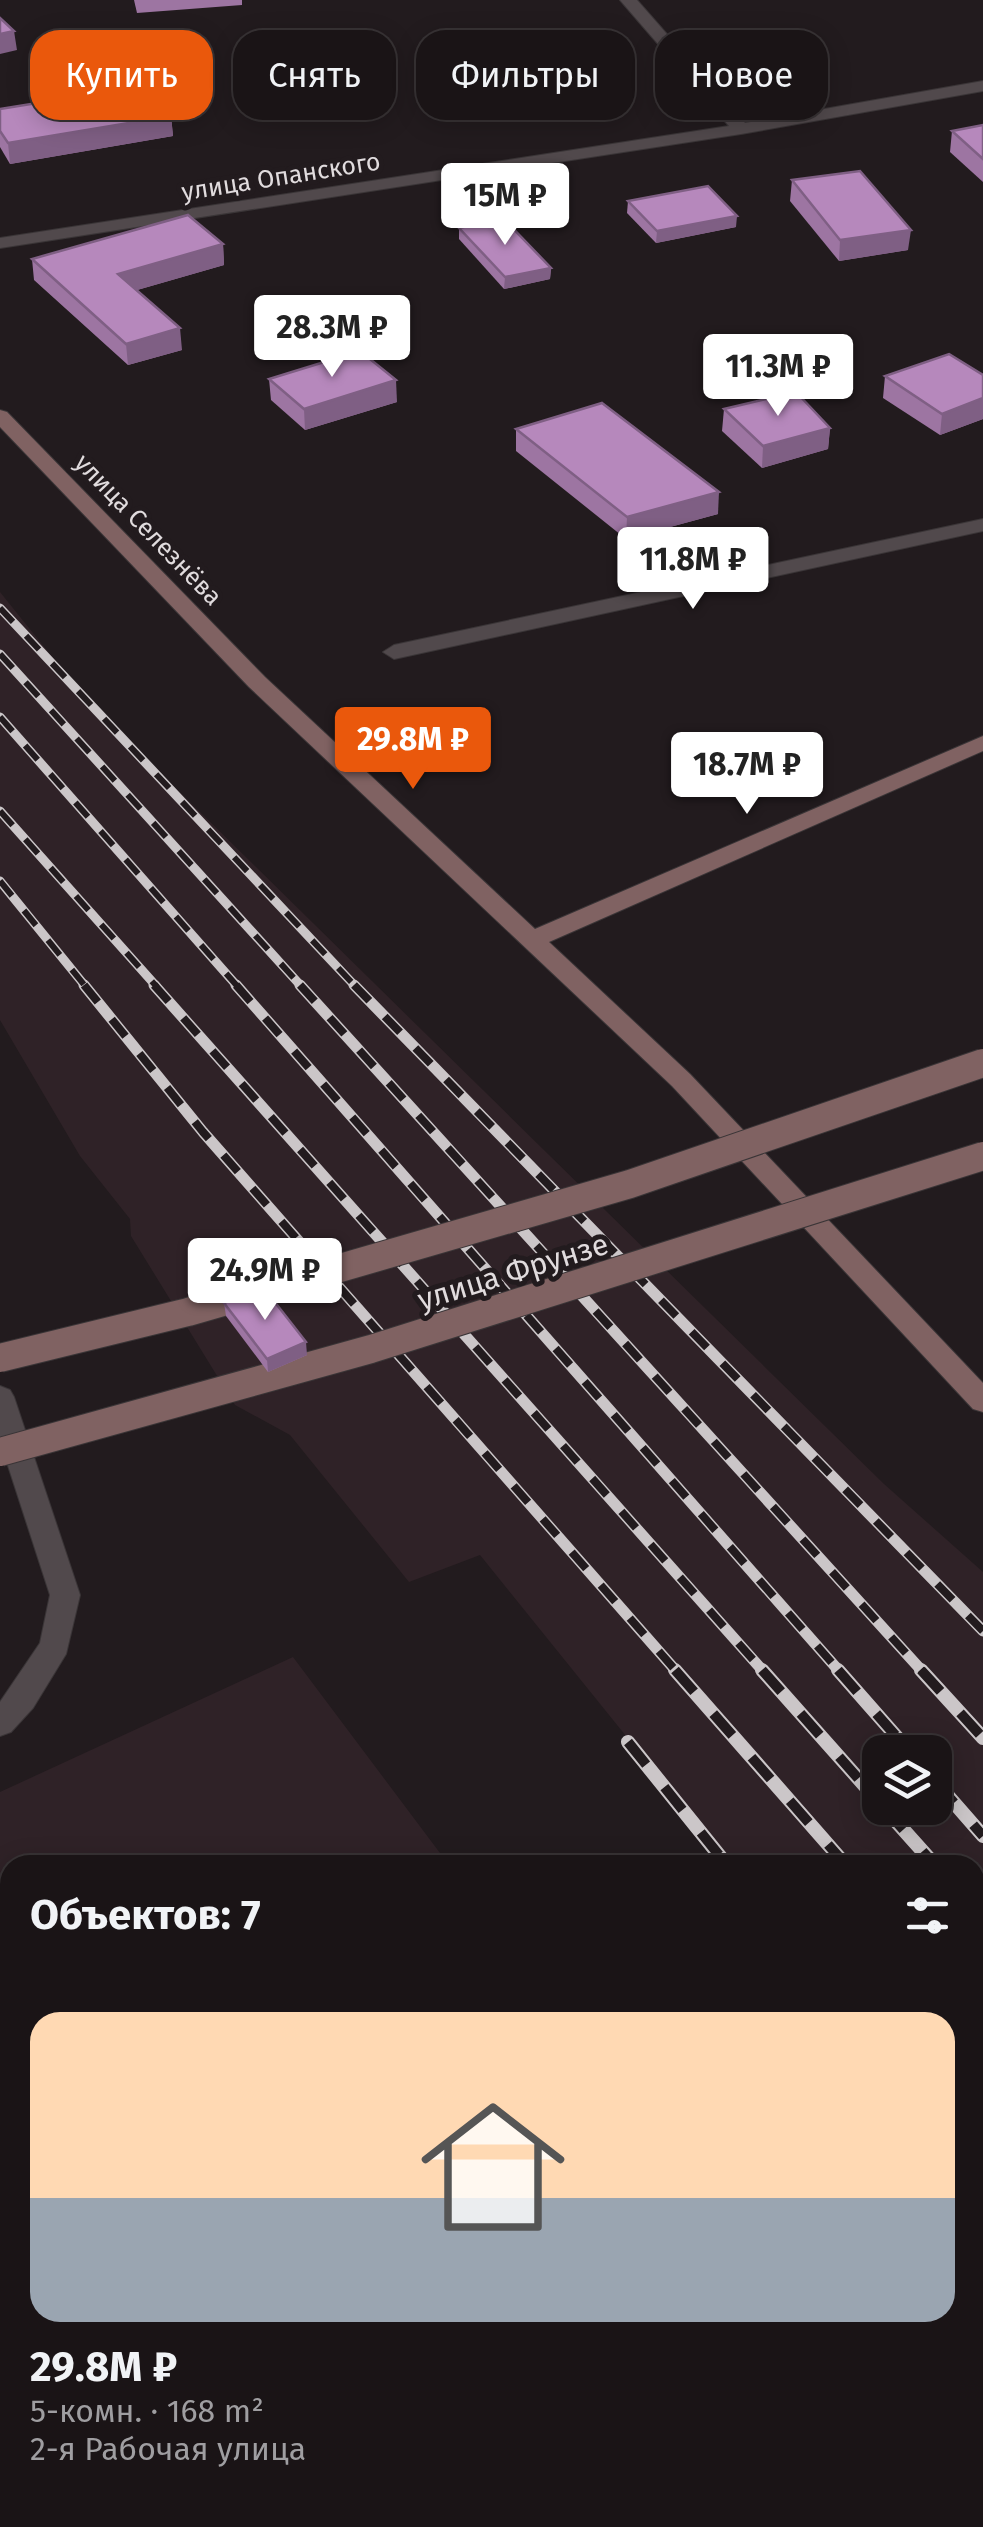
<!DOCTYPE html>
<html lang="ru">
<meta charset="utf-8">
<style>
:root{--surface:#1a1416;--page:#272123;--text:#f1f3f6;--muted:#9f9ea1;--line:#383335;--accent:#ea580c}
body{margin:0;font-family:"Fira Sans",sans-serif;background:var(--page);color:var(--text);height:100vh;display:flex;flex-direction:column;font-size:38px;white-space:nowrap}
*{box-sizing:border-box;margin:0}
p{font-size:32px;color:var(--muted)}
.icon{flex:none;width:55px;height:55px;fill:none;stroke:currentColor;stroke-width:2;stroke-linecap:round;stroke-linejoin:round}
.map{position:relative;flex:1;overflow:hidden}
.details{position:absolute;left:0px;top:1855px;width:985px;height:672px;display:flex;flex-direction:column;background:var(--surface);border-radius:30px 30px 0 0;box-shadow:0 5px 25px #0003,0 0 0 2px var(--line)}
.details>*{flex:none}
.guide{position:absolute;left:30px;top:30px;width:925px;height:90px;display:flex;gap:20px}
.controls{position:absolute;left:862px;top:1735px;display:grid;gap:20px}
.controls a{display:grid;place-items:center;width:90px;height:90px;border-radius:20px;background:var(--surface);box-shadow:0 5px 25px #0003,0 0 0 2px var(--line);font-size:50px}
.price{position:absolute;translate:-50% -85px;padding:0 22px;border-radius:10px;background:#fff;color:#222;font-size:32px;line-height:65px;filter:drop-shadow(0 2px 5px #0008)}
.price::after{content:'';position:absolute;left:50%;top:60px;width:30px;height:22px;margin-left:-15px;background:inherit;clip-path:polygon(0 0,100% 0,50% 100%)}
.price.selected{background:var(--accent);color:#fff}
ul{padding:0;list-style:none}
li{display:grid;align-content:center;gap:20px;height:530px;padding:0 30px}
li span{display:grid;place-items:center;height:310px;border-radius:30px;color:#555}
li>.icon{margin-inline-start:auto}
span .icon{width:180px;height:180px;fill:#fffc;stroke-width:1}
li b{font-size:42px}
h2{display:flex;justify-content:space-between;align-items:center;height:120px;padding:0 30px;font-size:42px}
.chip{padding:0 35px;border-radius:30px;background:var(--surface);box-shadow:0 5px 25px #0003,0 0 0 2px var(--line);font-size:35px;line-height:90px}
.chip.selected{background:var(--accent);color:#fff}
.map>svg:first-child{display:block}
.built{fill:#2f2227;fill-rule:evenodd}
.lines{fill:none;stroke-linecap:round;stroke-linejoin:round}
.minor-casing{stroke:#3a3537;stroke-width:2}
.tertiary-casing{stroke:#3a3537;stroke-width:2}
.secondary-casing{stroke:#3a3537;stroke-width:2}
.minor{fill:#51494c;fill-rule:evenodd}
.tertiary{fill:#51494c;fill-rule:evenodd}
.secondary{fill:#806262;fill-rule:evenodd}
.rail-far2-casing{stroke:#cbc6c8;stroke-width:9}
.rail-far1-casing{stroke:#cbc6c8;stroke-width:11}
.rail-casing{stroke:#cbc6c8;stroke-width:14}
.rail-far2{stroke:#221b1e;stroke-width:6;stroke-dasharray:19;stroke-linecap:butt}
.rail-far1{stroke:#221b1e;stroke-width:8;stroke-dasharray:22;stroke-linecap:butt}
.rail{stroke:#221b1e;stroke-width:10;stroke-dasharray:29;stroke-linecap:butt}
.secondary-bridge-casing{stroke:#3a3537;stroke-width:30;stroke-linecap:butt}
.secondary-bridge{stroke:#806262;stroke-width:28}
.wall{fill:#9d75a2}
.shaded-wall{fill:#7f5f84}
.building{fill:#b688bc;stroke:#7f5f84;stroke-width:2.5}
.labels{text-anchor:middle;dominant-baseline:central;stroke-width:10;stroke-linejoin:round;paint-order:stroke}
.far-street-label{font-size:25px;fill:#e1dcde;stroke:#221b1e}
.street-label{font-size:30px;fill:#e1dcde;stroke:#221b1e}
</style>
<div class="map">
<svg width="983" height="2527" viewBox="0 0 983 2527">
<rect width="100%" height="100%" fill="#221b1e"/>
<g class="built">
<path d="M0,592L91,705L884,1484L983,1572V2178L975,2168V1865H730L480,1555L409,1582L290,1435L235,1405L131,1236L130,1219L80,1156L0,1020ZM880,1752H935V1808H880Z"/>
<polygon points="293,1657 449,1865 10,1865 10,2518 938,2518 945,2527 0,2527 0,1792"/>
</g>
<g class="lines">
<defs>
<g id="minor">
<polygon points="620,0 637,0 745,123 983,81 983,91 741,134 0,248 0,238 729,126"/>
<polygon points="983,519 983,531 394,659 383,652 394,645"/>
</g>
<polygon id="tertiary" points="0,1386 10,1390 14,1397 80,1595 66,1654 33,1708 11,1732 0,1736 0,1702 40,1643 50,1595 0,1441"/>
<polygon id="secondary" points="0,410 7,412 265,677 535,929 983,736 983,751 549,942 690,1074 983,1383 983,1412 973,1409 672,1086 249,687 0,427"/>
</defs>
<use href="#minor" class="minor-casing"/>
<use href="#tertiary" class="tertiary-casing"/>
<use href="#secondary" class="secondary-casing"/>
<use href="#minor" class="minor"/>
<use href="#tertiary" class="tertiary"/>
<use href="#secondary" class="secondary"/>
<defs>
<g id="rail-far2">
<polyline points="0,608 356,987"/>
<polyline points="0,654 302,987"/>
<polyline points="0,717 238,987"/>
<polyline points="0,811 157,987"/>
<polyline points="0,881 86,987"/>
</g>
<g id="rail-far1">
<polyline points="84,985 203,1132 677,1672"/>
<polyline points="154,985 764,1672"/>
<polyline points="236,985 840,1672"/>
<polyline points="300,985 923,1672"/>
<polyline points="354,985 983,1631"/>
</g>
<g id="rail">
<polyline points="675,1670 846,1865"/>
<polyline points="762,1670 880,1803"/>
<polyline points="838,1670 910,1752"/>
<polyline points="921,1670 983,1738"/>
<polyline points="628,1742 727,1865"/>
<polyline points="935,1781 983,1836"/>
<polyline points="884,1808 935,1865"/>
<polyline points="975,1910 983,1919"/>
<polyline points="975,2012 983,2021"/>
<polyline points="975,2175 983,2185"/>
</g>
</defs>
<use href="#rail-far2" class="rail-far2-casing"/>
<use href="#rail-far1" class="rail-far1-casing"/>
<use href="#rail" class="rail-casing"/>
<use href="#rail-far2" class="rail-far2"/>
<use href="#rail-far1" class="rail-far1"/>
<use href="#rail" class="rail"/>
<defs>
<g id="secondary-bridge">
<polyline points="0,1358 188,1312 630,1184 983,1063"/>
<polyline points="0,1452 371,1349 983,1156"/>
</g>
</defs>
<use href="#secondary-bridge" class="secondary-bridge-casing"/>
<use href="#secondary-bridge" class="secondary-bridge"/>
</g>
<g class="wall">
<polygon points="134,0 242,0 242,5 137,13"/>
<polygon points="0,109 171,116 173,136 10,164 0,147"/>
<polygon points="983,125 983,182 950,152 952,131"/>
<polygon points="792,180 908,250 839,261 790,201"/>
<polygon points="628,201 736,227 656,243 627,213"/>
<polygon points="459,228 551,268 550,279 504,289 459,239"/>
<polygon points="223,244 224,265 137,290 182,350 128,365 34,280 32,259"/>
<polygon points="983,375 983,419 940,435 883,398 885,376"/>
<polygon points="269,379 397,402 305,430 271,400"/>
<polygon points="724,409 830,428 828,449 762,468 722,431"/>
<polygon points="516,429 718,514 626,539 516,451"/>
<polygon points="224,1303 307,1355 268,1372 226,1316"/>
<polygon points="397,2518 651,2518 656,2527 402,2527"/>
</g>
<g class="shaded-wall">
<polygon points="14,31 17,50 0,54 0,34"/>
<polygon points="171,116 173,136 10,164 8,143"/>
<polygon points="737,216 736,227 656,243 657,231"/>
<polygon points="911,230 908,250 839,261 840,240"/>
<polygon points="223,244 224,265 120,295 118,274"/>
<polygon points="551,268 550,279 504,289 505,277"/>
<polygon points="180,328 182,350 128,365 126,344"/>
<polygon points="396,380 397,402 305,430 304,409"/>
<polygon points="983,398 983,419 940,435 942,414"/>
<polygon points="830,428 828,449 762,468 763,446"/>
<polygon points="719,492 718,514 626,539 627,517"/>
<polygon points="306,1342 307,1355 268,1372 267,1359"/>
</g>
<g class="building">
<polygon points="0,18 14,31 0,34"/>
<polygon points="148,85 171,116 8,143 0,131 0,109"/>
<polygon points="983,125 983,159 952,131"/>
<polygon points="860,171 911,230 840,240 792,180"/>
<polygon points="708,186 737,216 657,231 628,201"/>
<polygon points="188,215 223,244 118,274 180,328 126,344 32,259"/>
<polygon points="503,218 551,268 505,277 459,228"/>
<polygon points="360,351 396,380 304,409 269,379"/>
<polygon points="949,354 983,375 983,398 942,414 885,376"/>
<polygon points="796,392 830,428 763,446 724,409"/>
<polygon points="602,403 719,492 627,517 516,429"/>
<polygon points="263,1287 306,1342 267,1359 224,1303"/>
<polygon points="151,2518 214,2518 218,2527 132,2527"/>
<polygon points="409,2518 651,2518 656,2527 414,2527"/>
</g>
<g class="labels">
<g class="far-street-label">
<text transform="translate(281 177) rotate(-9)">улица Опанского</text>
<text transform="translate(148 530) rotate(46)">улица Селезнёва</text>
</g>
<g class="street-label">
<text transform="translate(513 1272) rotate(-17)">улица Фрунзе</text>
</g>
</g>
</svg>
<div class="controls">
<a><svg class="icon" aria-label="layers" viewBox="0 0 24 24"><path d="M12 4l9 5-9 5-9-5zM3 14l9 5 9-5"/></svg></a>
</div>
<b class="price" style="left:505px;top:248px">15M ₽</b>
<b class="price" style="left:332px;top:380px">28.3M ₽</b>
<b class="price" style="left:778px;top:419px">11.3M ₽</b>
<b class="price" style="left:693px;top:612px">11.8M ₽</b>
<b class="price selected" style="left:413px;top:792px">29.8M ₽</b>
<b class="price" style="left:747px;top:817px">18.7M ₽</b>
<b class="price" style="left:265px;top:1323px">24.9M ₽</b>
<div class="guide">
<a class="chip selected">Купить</a>
<a class="chip">Снять</a>
<a class="chip">Фильтры</a>
<a class="chip">Новое</a>
</div>
<section class="details">
<h2>Объектов: 7<svg class="icon" aria-label="filters" viewBox="0 0 24 24"><path d="M4 7h16M4 17h16"/><circle cx="9" cy="7" r="2"/><circle cx="15" cy="17" r="2"/></svg></h2>
<ul>
<li><span style="background:linear-gradient(#ffd9b3 60%,#9aa5b1 0)"><svg class="icon" aria-label="home" viewBox="0 0 24 24"><path d="M3 11l9-7 9 7M6 9v11h12V9"/></svg></span><div><b>29.8M ₽</b><p>5-комн. · 168 m²</p><p>2-я Рабочая улица</p></div></li>
</ul>
</section>
</div>
